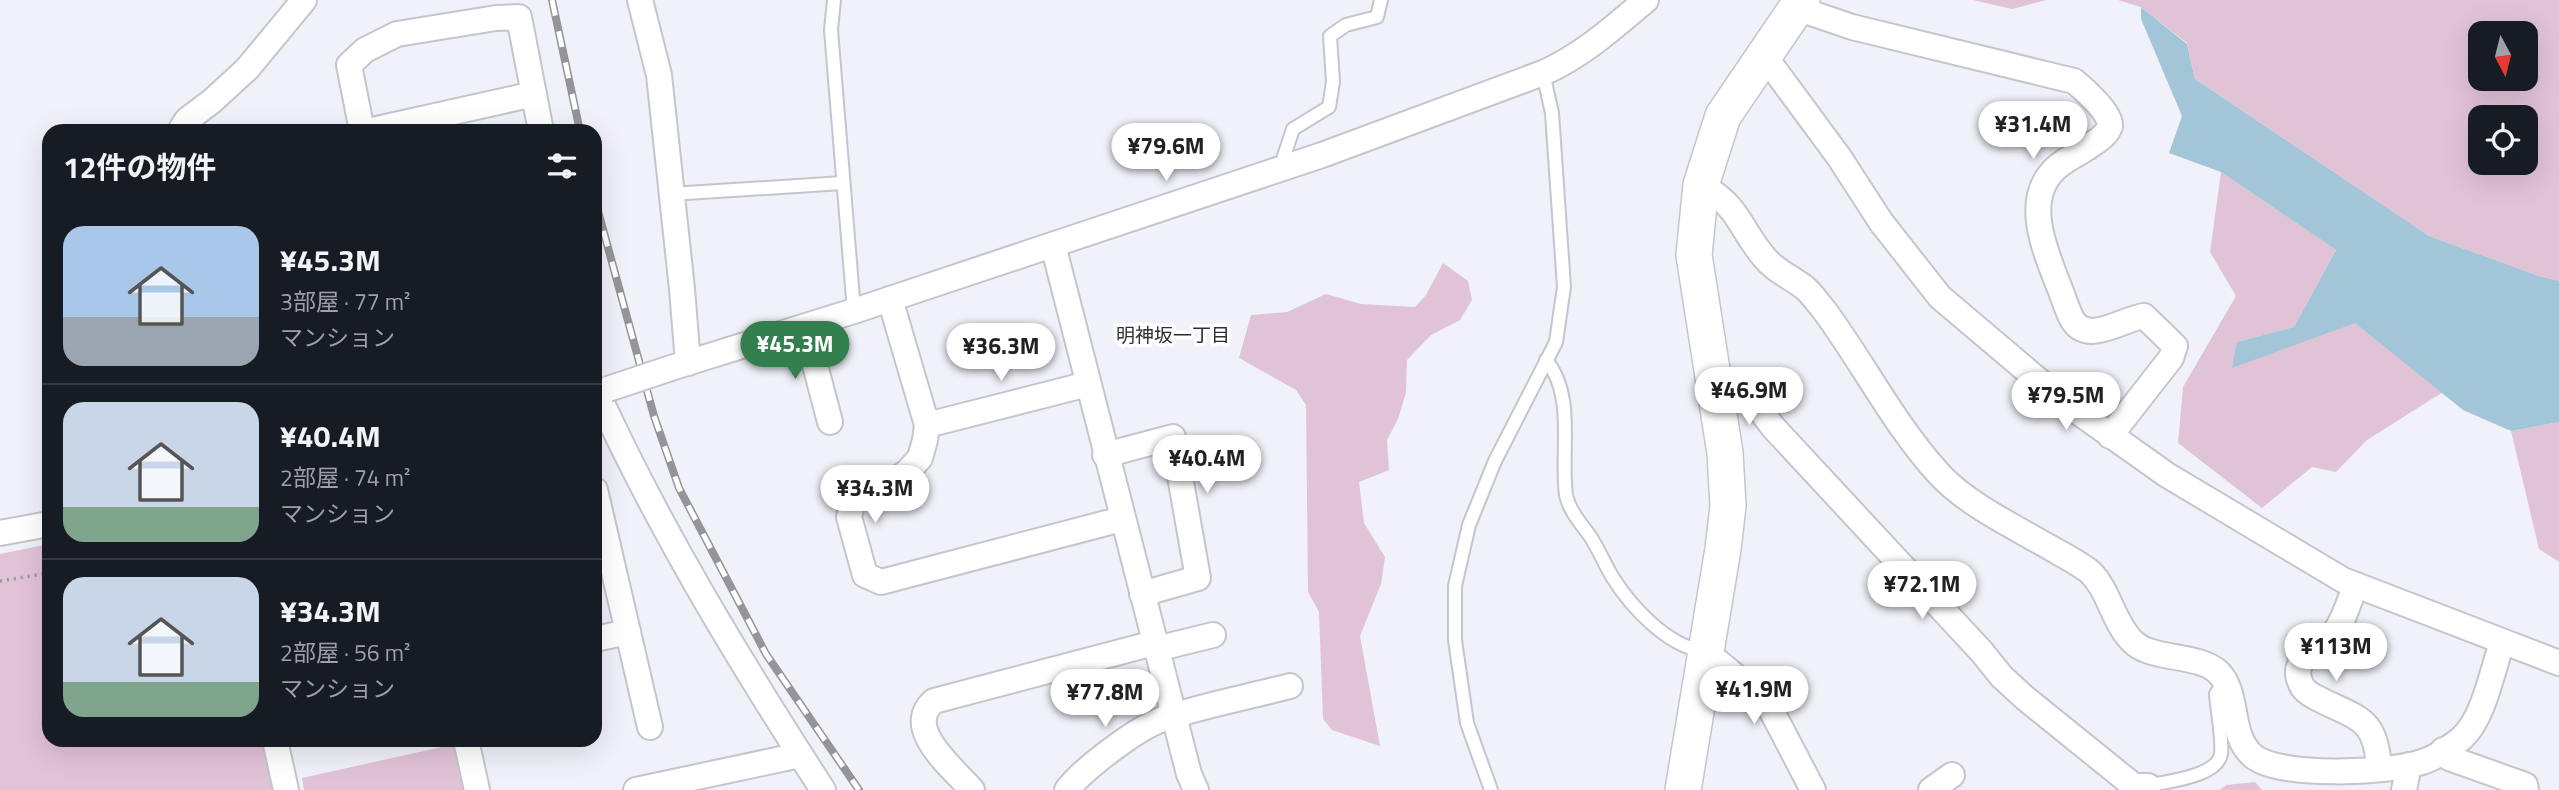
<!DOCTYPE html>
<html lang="ja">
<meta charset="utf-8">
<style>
:root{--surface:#171b24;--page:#20242c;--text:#f1f3f6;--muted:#9ea1a6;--line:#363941;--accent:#327e4d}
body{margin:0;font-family:"Titillium Web","Noto Sans JP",sans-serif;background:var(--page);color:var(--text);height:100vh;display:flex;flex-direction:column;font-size:26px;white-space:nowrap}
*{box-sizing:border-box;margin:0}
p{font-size:23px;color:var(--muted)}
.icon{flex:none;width:38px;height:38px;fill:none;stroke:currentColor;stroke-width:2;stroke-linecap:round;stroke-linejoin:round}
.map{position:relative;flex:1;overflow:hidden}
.drawer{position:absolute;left:42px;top:124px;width:560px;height:623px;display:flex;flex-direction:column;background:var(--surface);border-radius:21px;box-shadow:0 7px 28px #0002}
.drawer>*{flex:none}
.needle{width:46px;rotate:173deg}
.fabs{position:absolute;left:2468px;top:21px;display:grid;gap:14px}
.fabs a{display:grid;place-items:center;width:70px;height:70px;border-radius:14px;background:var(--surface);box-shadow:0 7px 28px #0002;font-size:35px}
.price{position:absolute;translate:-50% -60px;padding:0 16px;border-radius:24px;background:#fff;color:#222;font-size:23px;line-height:46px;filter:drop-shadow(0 2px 4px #0008)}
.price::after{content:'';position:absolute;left:50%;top:42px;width:21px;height:16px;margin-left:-10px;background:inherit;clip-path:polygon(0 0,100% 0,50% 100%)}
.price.active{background:var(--accent);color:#fff}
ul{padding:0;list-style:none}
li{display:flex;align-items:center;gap:21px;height:175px;padding:0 21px}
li+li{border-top:2px solid var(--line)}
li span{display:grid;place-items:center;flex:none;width:196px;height:140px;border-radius:21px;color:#555}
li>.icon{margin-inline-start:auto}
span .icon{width:84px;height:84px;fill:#fffc;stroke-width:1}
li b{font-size:30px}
h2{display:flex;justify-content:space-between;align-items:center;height:84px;padding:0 21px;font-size:30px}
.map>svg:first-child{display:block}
.green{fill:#e1c3d6;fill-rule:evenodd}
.water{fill:#a3c5d8}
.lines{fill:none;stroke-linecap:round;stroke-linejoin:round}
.lane-casing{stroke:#c5c5cd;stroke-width:16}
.street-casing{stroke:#c5c5cd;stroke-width:28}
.secondary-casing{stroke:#c5c5cd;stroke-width:38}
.path{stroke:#96969b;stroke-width:3.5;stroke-dasharray:2 5;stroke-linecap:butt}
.lane{stroke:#fff;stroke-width:12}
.street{stroke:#fff;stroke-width:24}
.secondary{stroke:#fff;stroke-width:35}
.rail-casing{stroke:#949499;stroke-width:8}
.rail{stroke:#fff;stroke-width:5;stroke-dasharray:16;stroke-linecap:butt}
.street-bridge-casing{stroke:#c5c5cd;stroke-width:28;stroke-linecap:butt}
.street-bridge{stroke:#fff;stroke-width:24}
.labels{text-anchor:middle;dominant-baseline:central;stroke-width:7;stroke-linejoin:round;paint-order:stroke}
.neighbourhood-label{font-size:19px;fill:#2f2f31;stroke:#fff}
</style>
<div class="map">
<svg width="2559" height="790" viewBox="0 0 2559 790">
<rect width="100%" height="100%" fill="#f1f1f9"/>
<g class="green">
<polygon points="1973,0 2047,0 2012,9"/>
<path d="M2118,0H2559V281L2539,276L2429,236L2195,79L2187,43L2141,7ZM2480,33H2525V79H2480ZM2480,117H2525V163H2480Z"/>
<polygon points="2221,172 2336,250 2294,327 2237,342 2355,323 2443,392 2367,440 2336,472 2312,467 2262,508 2178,443 2183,387 2236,296 2210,252"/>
<polygon points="1443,263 1468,281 1472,300 1460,320 1431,335 1407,360 1406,393 1398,419 1387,440 1389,470 1359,482 1364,523 1385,557 1381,584 1360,636 1380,746 1332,730 1323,719 1319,612 1308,592 1306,405 1296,390 1239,358 1251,315 1287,312 1326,294 1361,304 1415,307 1426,295"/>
<polygon points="2559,422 2559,562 2539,549 2511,431"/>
<polygon points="49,544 49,740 266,740 277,790 0,790 0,554"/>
<polygon points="455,744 465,790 304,790 302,778"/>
<polygon points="2255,782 2262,790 2219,790 2227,785"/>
</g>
<polygon class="water" points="2141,7 2187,44 2195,79 2429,236 2539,276 2559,281 2559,422 2511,431 2463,410 2355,323 2232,368 2237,342 2294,327 2336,250 2221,172 2169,153 2182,116 2141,19"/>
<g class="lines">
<defs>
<g id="lane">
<polyline points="834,0 831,30 854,311"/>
<polyline points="1280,168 1293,129 1329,107 1333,82 1330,36 1346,25 1377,17 1381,0"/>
<polyline points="671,194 843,183"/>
<path d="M1546,360C1576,396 1560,452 1566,495C1569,510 1581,524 1590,536C1599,550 1605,565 1613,578C1632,608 1667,645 1702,651"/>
<path d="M2148,786C2167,781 2217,777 2221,754C2223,741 2217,709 2216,694L2224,682"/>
<polyline points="1491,790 1467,723 1455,640 1455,586 1469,525 1495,461 1556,342 1564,287 1552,113 1543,73"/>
</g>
<g id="street">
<polyline points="640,0 659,75 682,289 688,363"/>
<path d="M1799,4L1811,13L1852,27L2074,81C2083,88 2112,114 2110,126C2107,136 2095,142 2087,148C2077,154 2065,160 2056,168C2022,199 2045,250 2058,284C2063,295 2066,308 2072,319C2087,346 2122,319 2144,316L2175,346L2171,358L2110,436"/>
<polyline points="1763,54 1839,157 1881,222 1940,297 2064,402 2167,475 2343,580 2559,663"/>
<polyline points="180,131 187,120 212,101 247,69 304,0"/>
<polyline points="362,131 349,65 365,50 397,34 496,18 519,17 541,131"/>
<polyline points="368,131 534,94"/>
<path d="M1701,185C1741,208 1738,226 1764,257C1775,271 1791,277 1805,288C1812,294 1818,303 1824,310C1864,364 1894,425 1940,475C1969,506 2019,529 2056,551C2067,557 2080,564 2090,572C2109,590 2113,622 2132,641C2151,661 2197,653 2218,672C2240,693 2228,735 2253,756C2279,778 2390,773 2422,762C2435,758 2452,746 2462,738C2484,718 2492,671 2502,643"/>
<polyline points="1053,245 1189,774 1196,790"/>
<polyline points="890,299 927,425 925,440 920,458 908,471 897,480 853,501 849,517 865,575 881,582 1122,519"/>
<polyline points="805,327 830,422"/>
<path d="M671,368L854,311L1322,155L1543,73C1582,56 1614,27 1646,0"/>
<path d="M595,388C659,529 739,660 823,790"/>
<polyline points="1716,393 1752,400 1773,427 1981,651 2002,677 2025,698 2134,786 2148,786"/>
<polyline points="927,425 1088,384"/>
<polyline points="1105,455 1173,437 1198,578 1142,594"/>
<polyline points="595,490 650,727"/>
<polyline points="0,533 49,524"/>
<path d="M2356,585C2349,600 2344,622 2333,634C2321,648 2288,658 2301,684C2303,690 2311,695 2317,698C2357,719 2376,716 2379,768"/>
<polyline points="595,639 628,632"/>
<polyline points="1156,649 1213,635"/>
<polyline points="1706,652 1767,702 1813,790"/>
<polyline points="275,740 286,790"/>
<polyline points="466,740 477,790"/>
<polyline points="2443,750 2449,758 2525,785 2526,790"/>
<polyline points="636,790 800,755"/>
<path d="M972,790C953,768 902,728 934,701L1154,643"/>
<path d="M1067,790C1083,769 1137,728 1163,719C1204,705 1248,697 1290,686"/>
<polyline points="1931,790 1952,775"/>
<polyline points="2404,790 2409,765"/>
</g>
<polyline id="secondary" points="1683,790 1723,549 1728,506 1725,453 1694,255 1701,185 1723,116 1802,0"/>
</defs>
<use href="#lane" class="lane-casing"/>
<use href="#street" class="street-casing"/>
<use href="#secondary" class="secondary-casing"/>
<polyline class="path" points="0,581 49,573"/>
<use href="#lane" class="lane"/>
<use href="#street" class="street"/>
<use href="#secondary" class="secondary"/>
<defs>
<g id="rail">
<polyline points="552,0 580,131"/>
<polyline points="595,200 654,416 679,488 766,654 859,790"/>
</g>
</defs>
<use href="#rail" class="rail-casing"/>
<use href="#rail" class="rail"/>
<defs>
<polyline id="street-bridge" points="608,389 671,368"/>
</defs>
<use href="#street-bridge" class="street-bridge-casing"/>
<use href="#street-bridge" class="street-bridge"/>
</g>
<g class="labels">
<g class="neighbourhood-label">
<text x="1173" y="334">明神坂一丁目</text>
</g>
</g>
</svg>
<div class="fabs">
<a><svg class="needle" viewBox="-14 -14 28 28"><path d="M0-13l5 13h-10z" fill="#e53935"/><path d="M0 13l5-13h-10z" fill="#9ea1a6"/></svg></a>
<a><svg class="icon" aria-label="locate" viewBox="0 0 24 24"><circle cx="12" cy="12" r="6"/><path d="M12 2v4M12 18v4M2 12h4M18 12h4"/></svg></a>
</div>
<b class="price" style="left:2033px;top:161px">¥31.4M</b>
<b class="price" style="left:1166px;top:183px">¥79.6M</b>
<b class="price active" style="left:795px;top:381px">¥45.3M</b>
<b class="price" style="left:1001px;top:383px">¥36.3M</b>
<b class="price" style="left:1749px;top:427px">¥46.9M</b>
<b class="price" style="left:2066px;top:432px">¥79.5M</b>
<b class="price" style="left:1207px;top:495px">¥40.4M</b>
<b class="price" style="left:875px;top:525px">¥34.3M</b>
<b class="price" style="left:1922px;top:621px">¥72.1M</b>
<b class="price" style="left:2336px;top:683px">¥113M</b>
<b class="price" style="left:1754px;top:726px">¥41.9M</b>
<b class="price" style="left:1105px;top:729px">¥77.8M</b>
<section class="drawer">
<h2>12件の物件<svg class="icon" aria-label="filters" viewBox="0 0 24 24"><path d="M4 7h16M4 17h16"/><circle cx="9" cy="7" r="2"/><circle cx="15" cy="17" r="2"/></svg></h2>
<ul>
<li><span style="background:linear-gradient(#a9c7e8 65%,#9aa5b1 0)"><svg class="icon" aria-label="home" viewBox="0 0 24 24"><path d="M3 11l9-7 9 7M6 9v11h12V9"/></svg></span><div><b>¥45.3M</b><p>3部屋 · 77 m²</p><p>マンション</p></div></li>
<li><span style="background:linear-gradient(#c9d6e8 75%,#7fa58c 0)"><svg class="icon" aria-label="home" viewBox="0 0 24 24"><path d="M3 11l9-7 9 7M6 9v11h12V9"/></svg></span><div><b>¥40.4M</b><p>2部屋 · 74 m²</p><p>マンション</p></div></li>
<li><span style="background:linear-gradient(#c9d6e8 75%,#7fa58c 0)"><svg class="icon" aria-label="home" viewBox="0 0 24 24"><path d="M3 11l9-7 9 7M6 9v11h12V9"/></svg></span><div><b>¥34.3M</b><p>2部屋 · 56 m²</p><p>マンション</p></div></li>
</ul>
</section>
</div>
